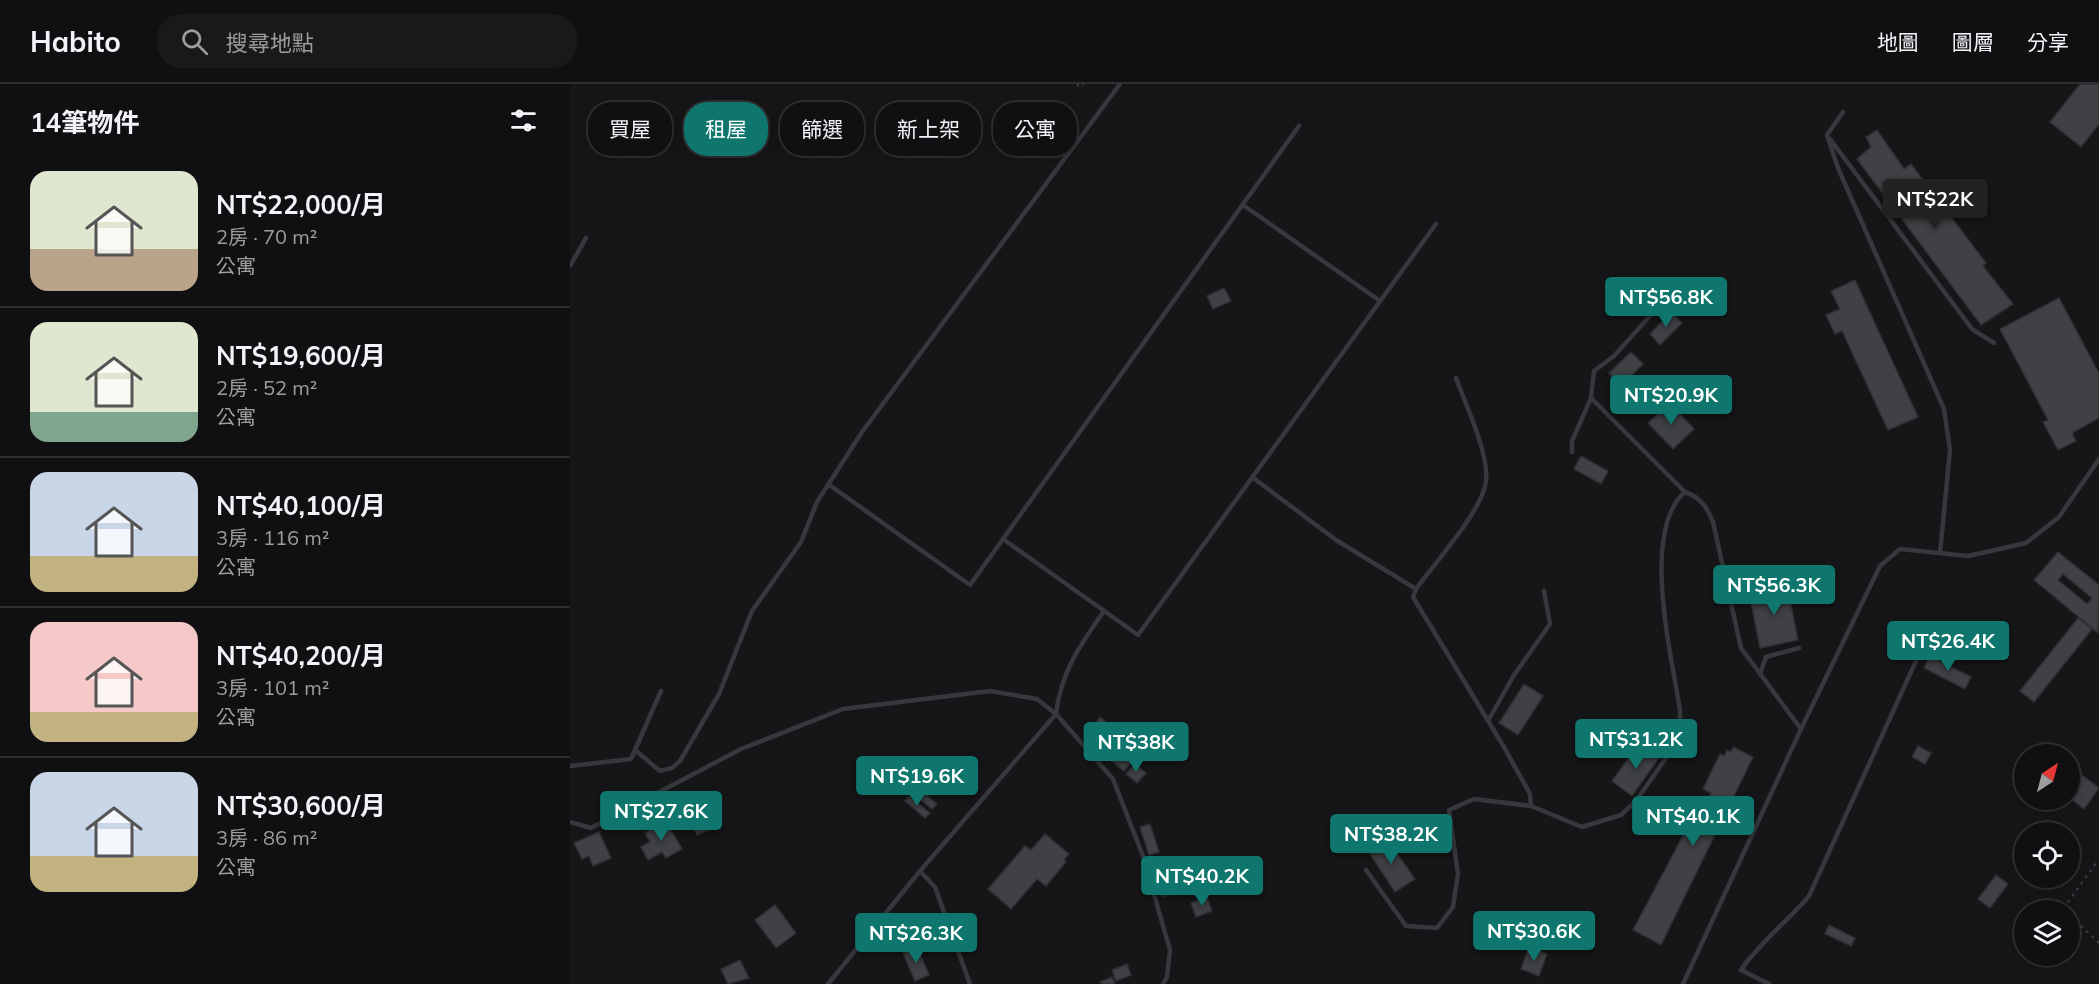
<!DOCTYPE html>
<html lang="zh-TW">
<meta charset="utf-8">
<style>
:root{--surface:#101012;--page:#19191b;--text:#f1f3f6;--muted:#9c9d9f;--line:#303032;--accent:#0f766e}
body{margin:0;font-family:Mulish,"Noto Sans TC",sans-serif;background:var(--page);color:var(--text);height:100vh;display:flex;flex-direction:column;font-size:22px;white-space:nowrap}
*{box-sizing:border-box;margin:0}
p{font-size:20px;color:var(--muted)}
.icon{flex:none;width:33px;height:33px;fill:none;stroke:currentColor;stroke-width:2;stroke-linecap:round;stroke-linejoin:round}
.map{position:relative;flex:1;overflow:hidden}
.panel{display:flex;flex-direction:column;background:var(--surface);width:570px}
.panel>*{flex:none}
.guide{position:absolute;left:18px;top:18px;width:570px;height:54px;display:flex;gap:12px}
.needle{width:39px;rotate:36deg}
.buttons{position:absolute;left:1444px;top:660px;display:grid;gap:12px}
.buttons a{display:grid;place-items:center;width:66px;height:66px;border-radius:50%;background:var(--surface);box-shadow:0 3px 15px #0003,0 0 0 2px var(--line);font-size:30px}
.price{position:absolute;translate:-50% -51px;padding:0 14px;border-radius:6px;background:var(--accent);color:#fff;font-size:20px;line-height:39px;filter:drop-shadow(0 2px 3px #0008)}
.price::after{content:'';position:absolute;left:50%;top:36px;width:18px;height:14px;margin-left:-9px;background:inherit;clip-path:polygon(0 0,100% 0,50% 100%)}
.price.active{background:#222;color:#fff}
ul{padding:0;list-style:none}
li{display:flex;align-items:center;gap:18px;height:150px;padding:0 30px}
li+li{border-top:2px solid var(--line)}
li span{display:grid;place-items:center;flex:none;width:168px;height:120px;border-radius:18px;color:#555}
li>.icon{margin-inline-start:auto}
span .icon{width:72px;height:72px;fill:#fffc;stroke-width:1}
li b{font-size:26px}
h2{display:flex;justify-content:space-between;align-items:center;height:72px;padding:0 30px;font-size:26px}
.tag{padding:0 21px;border-radius:24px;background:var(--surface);box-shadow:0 3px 15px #0003,0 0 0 2px var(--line);font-size:21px;line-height:54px}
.tag.active{background:var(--accent);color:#fff}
header{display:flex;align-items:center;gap:36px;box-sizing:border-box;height:84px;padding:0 30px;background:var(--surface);border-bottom:2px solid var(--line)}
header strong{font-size:28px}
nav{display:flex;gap:33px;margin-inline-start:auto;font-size:21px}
.search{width:420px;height:54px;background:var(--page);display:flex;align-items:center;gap:15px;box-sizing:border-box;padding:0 21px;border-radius:24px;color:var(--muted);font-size:22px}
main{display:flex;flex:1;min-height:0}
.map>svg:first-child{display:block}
.building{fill:#404145;stroke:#303034;stroke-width:1.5;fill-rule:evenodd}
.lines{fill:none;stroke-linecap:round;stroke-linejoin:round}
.path{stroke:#3d3f44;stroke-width:2;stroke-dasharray:3 4.5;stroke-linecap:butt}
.service{stroke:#37383d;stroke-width:4.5}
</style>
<header>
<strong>Habito</strong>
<div class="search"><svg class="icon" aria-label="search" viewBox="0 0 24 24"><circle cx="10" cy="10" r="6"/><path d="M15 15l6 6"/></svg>搜尋地點</div>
<nav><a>地圖</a><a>圖層</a><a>分享</a></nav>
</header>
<main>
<section class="panel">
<h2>14筆物件<svg class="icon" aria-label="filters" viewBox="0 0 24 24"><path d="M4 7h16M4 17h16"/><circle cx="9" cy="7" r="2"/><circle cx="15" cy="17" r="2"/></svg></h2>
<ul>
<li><span style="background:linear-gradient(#dfe7d0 65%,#b9a48a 0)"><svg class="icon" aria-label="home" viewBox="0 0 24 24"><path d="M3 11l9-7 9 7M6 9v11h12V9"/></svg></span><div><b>NT$22,000/月</b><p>2房 · 70 m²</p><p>公寓</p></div></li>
<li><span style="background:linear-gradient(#dfe7d0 75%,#7fa58c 0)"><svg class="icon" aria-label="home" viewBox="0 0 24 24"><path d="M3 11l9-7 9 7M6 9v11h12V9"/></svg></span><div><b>NT$19,600/月</b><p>2房 · 52 m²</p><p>公寓</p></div></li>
<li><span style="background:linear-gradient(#c9d6e8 70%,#c2b280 0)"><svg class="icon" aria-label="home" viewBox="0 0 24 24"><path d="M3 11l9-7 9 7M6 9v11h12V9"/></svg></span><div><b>NT$40,100/月</b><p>3房 · 116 m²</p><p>公寓</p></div></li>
<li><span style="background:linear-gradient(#f6c9c9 75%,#c2b280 0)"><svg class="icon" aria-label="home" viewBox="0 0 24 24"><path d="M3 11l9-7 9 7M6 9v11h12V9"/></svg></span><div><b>NT$40,200/月</b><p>3房 · 101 m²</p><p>公寓</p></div></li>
<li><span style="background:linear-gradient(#c9d6e8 70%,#c2b280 0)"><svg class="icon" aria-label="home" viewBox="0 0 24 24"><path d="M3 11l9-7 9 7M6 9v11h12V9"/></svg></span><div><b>NT$30,600/月</b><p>3房 · 86 m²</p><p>公寓</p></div></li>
</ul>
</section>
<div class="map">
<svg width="1529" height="900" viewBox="0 0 1529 900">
<rect width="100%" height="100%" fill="#161618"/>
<g class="building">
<polygon points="1510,0 1529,0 1529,40 1511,63 1480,38"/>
<polygon points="1307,46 1334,85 1341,80 1416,179 1413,182 1443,220 1411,241 1287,75 1301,63 1296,53"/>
<polygon points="1285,196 1348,333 1318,346 1272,247 1265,250 1256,231 1270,225 1261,207"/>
<polygon points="654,204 661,217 643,225 637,212"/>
<polygon points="1489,214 1529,289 1529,334 1502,349 1506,357 1488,366 1473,338 1478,336 1430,245"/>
<polygon points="1101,228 1112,239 1090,261 1080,250"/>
<polygon points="1061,268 1073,280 1051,302 1039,289"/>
<polygon points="1100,319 1124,345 1103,365 1078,339"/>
<polygon points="1011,372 1038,387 1031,400 1004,385"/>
<path d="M1488,468L1529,501L1528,549L1464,496ZM1493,490L1522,514L1517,520L1488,496Z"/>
<polygon points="1217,500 1228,556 1190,564 1179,508"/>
<polygon points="1508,534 1522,545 1464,618 1450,607"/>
<polygon points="1360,572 1401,593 1395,605 1354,584"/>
<polygon points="954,600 973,612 948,651 929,639"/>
<polygon points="530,633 571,666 554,687 525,663 530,657 519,647"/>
<polygon points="1069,659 1089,674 1062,712 1042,697"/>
<polygon points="1348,662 1361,669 1355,680 1342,673"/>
<polygon points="1163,663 1183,673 1091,861 1063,846 1116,746 1121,749 1141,709 1133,705 1150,670 1154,672 1157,666 1161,668"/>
<polygon points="565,680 576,689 567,699 556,690"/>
<polygon points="1504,685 1529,704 1514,725 1500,714 1500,690"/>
<polygon points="347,703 367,720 362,725 342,709"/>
<polygon points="127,709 143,744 127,751 111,716"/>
<polygon points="339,712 360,729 355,734 335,717"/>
<polygon points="96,737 112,765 96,774 92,768 78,776 71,763 80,758 75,749"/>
<polygon points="580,740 589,768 579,771 570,743"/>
<polygon points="29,748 41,774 23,782 19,772 12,775 4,759"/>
<polygon points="475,750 499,770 494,776 496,778 476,802 467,795 441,825 418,805 455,762 461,766"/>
<polygon points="816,754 845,795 825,808 798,767"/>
<polygon points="592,781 601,810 592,813 583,784"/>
<polygon points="1426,791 1438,800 1420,824 1408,815"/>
<polygon points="637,813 642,827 626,833 621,819"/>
<polygon points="205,821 226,849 206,864 185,836"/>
<polygon points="1259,841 1285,854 1281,862 1255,850"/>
<polygon points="347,863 359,891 345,897 333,869"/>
<polygon points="959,863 977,870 969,892 951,885"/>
<polygon points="170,876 179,894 158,900 151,885"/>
<polygon points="557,880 561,891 546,897 542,886"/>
<polygon points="542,893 545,900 531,900 530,898"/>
</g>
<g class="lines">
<g class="path">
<polyline points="507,0 509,3 514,0"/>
<polyline points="1498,826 1498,818 1529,775"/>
<polyline points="1500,831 1529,859"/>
</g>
<g class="service">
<polyline points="1273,28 1257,51 1268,84 1374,325 1380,366 1370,469"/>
<polyline points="1260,55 1402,245 1424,259"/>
<polyline points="673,121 810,217"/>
<polyline points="0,182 16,154"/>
<polyline points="1087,224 1044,272 1024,287 1021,314 1115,408"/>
<path d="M886,294C896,322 919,369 916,397C913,426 864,480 846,505L843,513L934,663L960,710L961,722"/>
<polyline points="1002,368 1002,357 1021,314"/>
<polyline points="682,393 766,456 846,505"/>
<polyline points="258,400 400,501 729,42"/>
<polyline points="433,455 568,551 866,140"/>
<polyline points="1190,590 1196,573 1229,564"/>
<polyline points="918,637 944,591 980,540 974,507"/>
<polyline points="65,666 90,687 102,684 110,677 149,610 182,527 231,458 247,418 292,348 550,0"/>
<polyline points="0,682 61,675 91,607"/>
<polyline points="0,738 21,744 171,665 273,625 420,607 467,615 486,630 543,695 573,772 600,866 597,893 593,900"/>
<path d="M796,786L836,842L867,844L883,823L888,790L879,726L904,715L961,722L1012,743L1051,731L1066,717L1105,661L1110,645V626C1102,573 1070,447 1115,408C1130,413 1137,423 1143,438L1171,564L1231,645"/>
<polyline points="350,787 365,803 400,900"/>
<path d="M258,900L350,787L486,630C491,588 510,561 534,527"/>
<polyline points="1113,900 1231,645 1310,482 1330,465 1398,472 1456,459 1489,433 1529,375"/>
<path d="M1199,900L1171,886C1188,860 1218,837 1239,812L1346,577"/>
</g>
</g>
</svg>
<div class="buttons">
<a><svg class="needle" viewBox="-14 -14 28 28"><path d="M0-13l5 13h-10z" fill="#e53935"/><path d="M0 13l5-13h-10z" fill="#9c9d9f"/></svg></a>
<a><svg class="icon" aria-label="locate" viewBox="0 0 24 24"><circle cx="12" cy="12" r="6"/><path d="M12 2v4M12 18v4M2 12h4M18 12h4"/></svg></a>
<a><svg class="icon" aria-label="layers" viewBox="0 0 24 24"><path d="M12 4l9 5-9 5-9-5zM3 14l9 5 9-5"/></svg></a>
</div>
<b class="price active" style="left:1365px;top:146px">NT$22K</b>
<b class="price" style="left:1096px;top:244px">NT$56.8K</b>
<b class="price" style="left:1101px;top:342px">NT$20.9K</b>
<b class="price" style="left:1204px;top:532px">NT$56.3K</b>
<b class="price" style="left:1378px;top:588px">NT$26.4K</b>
<b class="price" style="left:1066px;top:686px">NT$31.2K</b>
<b class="price" style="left:566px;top:689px">NT$38K</b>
<b class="price" style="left:347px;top:723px">NT$19.6K</b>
<b class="price" style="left:91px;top:758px">NT$27.6K</b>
<b class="price" style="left:1123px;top:763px">NT$40.1K</b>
<b class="price" style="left:821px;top:781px">NT$38.2K</b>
<b class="price" style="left:632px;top:823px">NT$40.2K</b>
<b class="price" style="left:964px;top:878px">NT$30.6K</b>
<b class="price" style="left:346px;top:880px">NT$26.3K</b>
<div class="guide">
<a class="tag">買屋</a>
<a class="tag active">租屋</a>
<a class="tag">篩選</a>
<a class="tag">新上架</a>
<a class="tag">公寓</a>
</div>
</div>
</main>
